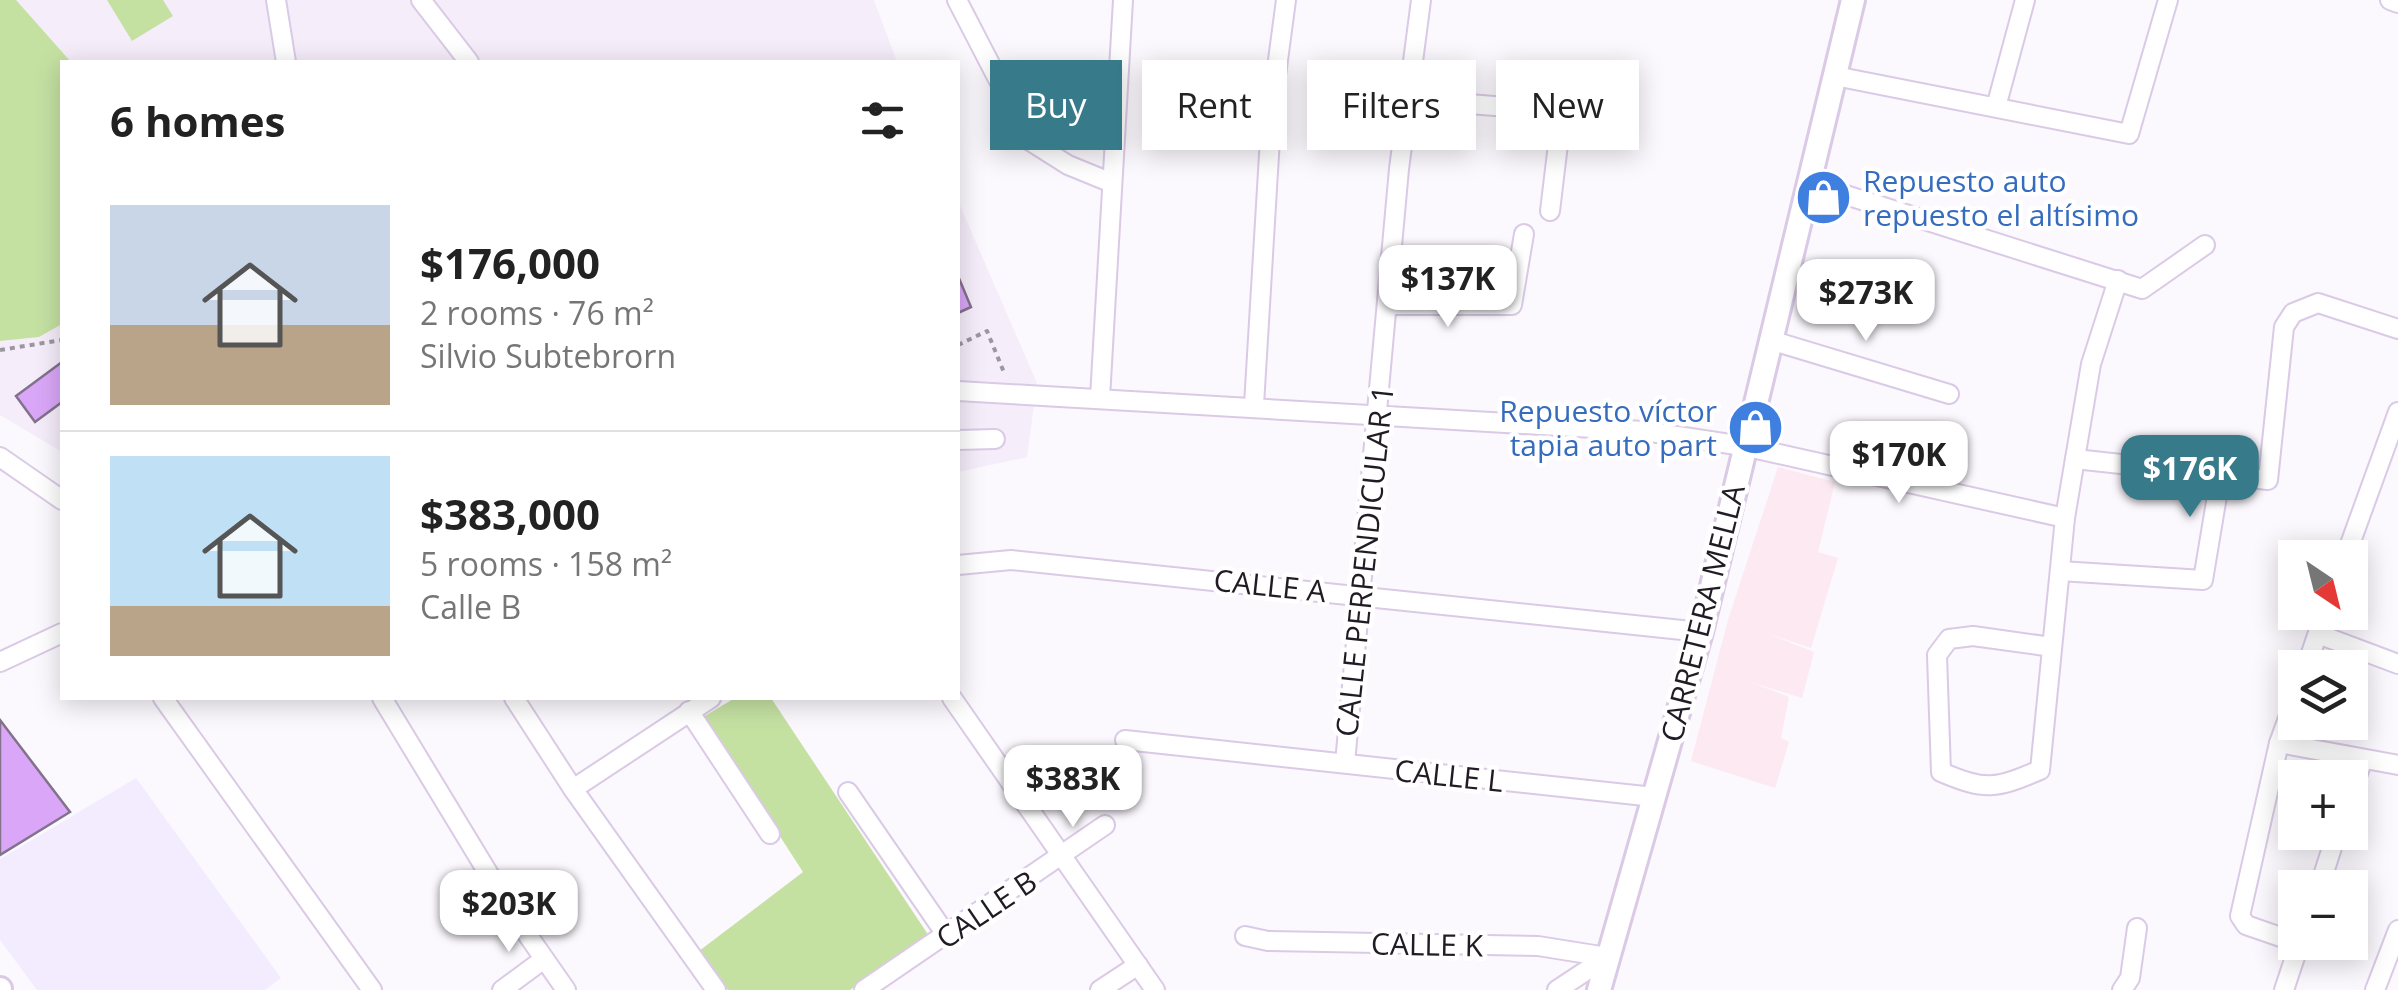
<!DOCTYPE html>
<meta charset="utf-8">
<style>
:root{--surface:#fff;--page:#f6f6f6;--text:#222;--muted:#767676;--line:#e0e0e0;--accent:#377b8a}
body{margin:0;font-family:"Open Sans",sans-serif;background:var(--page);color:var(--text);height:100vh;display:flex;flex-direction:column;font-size:38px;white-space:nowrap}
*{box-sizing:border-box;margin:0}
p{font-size:32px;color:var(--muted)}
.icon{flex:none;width:55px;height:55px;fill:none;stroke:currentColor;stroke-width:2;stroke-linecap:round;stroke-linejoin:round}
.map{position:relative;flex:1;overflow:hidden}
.sheet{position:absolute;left:60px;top:60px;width:900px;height:640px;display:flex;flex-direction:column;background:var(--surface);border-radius:0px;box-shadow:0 5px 25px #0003}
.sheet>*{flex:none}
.top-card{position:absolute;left:990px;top:60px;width:950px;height:90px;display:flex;gap:20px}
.needle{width:65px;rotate:145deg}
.buttons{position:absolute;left:2278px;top:540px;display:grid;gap:20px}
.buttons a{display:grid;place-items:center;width:90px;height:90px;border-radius:0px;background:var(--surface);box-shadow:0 5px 25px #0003;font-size:50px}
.price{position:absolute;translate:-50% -85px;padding:0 22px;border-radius:20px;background:#fff;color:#222;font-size:32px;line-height:65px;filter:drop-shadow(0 2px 5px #0008)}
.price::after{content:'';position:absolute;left:50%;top:60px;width:30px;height:22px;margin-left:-15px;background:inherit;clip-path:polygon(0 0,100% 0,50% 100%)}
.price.on{background:var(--accent);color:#fff}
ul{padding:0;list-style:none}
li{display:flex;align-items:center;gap:30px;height:250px;padding:0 50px}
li+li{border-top:2px solid var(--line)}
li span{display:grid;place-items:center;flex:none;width:280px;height:200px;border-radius:0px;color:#555}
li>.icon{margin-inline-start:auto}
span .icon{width:120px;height:120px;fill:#fffc;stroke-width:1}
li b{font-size:42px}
h2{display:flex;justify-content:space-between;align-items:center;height:120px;padding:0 50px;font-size:42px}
.tag{padding:0 35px;border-radius:0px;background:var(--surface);box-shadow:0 5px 25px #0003;font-size:35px;line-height:90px}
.tag.on{background:var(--accent);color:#fff}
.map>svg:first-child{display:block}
.commercial{fill:#fde9f2}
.industrial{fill:#f2ecfe}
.built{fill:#f6edfb}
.green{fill:#c5e1a2}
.building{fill:#daa7f8;stroke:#82728b;stroke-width:2.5}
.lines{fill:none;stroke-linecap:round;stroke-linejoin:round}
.minor-casing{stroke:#dbcae6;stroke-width:22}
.major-casing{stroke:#dbcae6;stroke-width:28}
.path{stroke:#9b979f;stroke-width:4;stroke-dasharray:5 5;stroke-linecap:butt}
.minor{stroke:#fff;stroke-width:18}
.major{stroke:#fff;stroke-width:22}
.labels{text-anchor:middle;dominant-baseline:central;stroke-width:9;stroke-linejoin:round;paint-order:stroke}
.shop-label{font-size:30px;fill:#366cbe;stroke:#fff;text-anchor:start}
.street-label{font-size:30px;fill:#211b25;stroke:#fff}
</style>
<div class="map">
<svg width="2398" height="990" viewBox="0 0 2398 990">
<rect width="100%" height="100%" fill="#fbf8fe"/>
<polygon class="commercial" points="1778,467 1835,482 1818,552 1838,558 1811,648 1766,633 1814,652 1802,698 1750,682 1789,697 1781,738 1789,742 1775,788 1691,761 1728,620"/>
<polygon class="industrial" points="136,778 281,978 265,990 37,990 0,940 0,859"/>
<g class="built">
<polygon points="0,0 874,0 897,62 62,62 62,452 0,415"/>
<polygon points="958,201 1037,383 1027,457 958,472"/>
</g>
<g class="green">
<polygon points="0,0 16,0 71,62 62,62 62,324 39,337 0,341"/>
<polygon points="107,0 163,0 173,16 132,41"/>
<polygon points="735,698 771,698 929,936 850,990 728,990 699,951 803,872 703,717"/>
</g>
<g class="building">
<polygon points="958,276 971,307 958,313"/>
<polygon points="62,362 62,402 35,422 16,396"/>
<polygon points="0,720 70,812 0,855"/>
</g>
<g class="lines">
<defs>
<g id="minor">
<polyline points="276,0 286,62"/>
<polyline points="421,0 469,62"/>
<polyline points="957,0 1030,141 1068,165 1112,183"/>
<polyline points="2390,0 2398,3"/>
<polyline points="1835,76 2129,134 2168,0"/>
<polyline points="1406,99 1610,115"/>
<polyline points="1996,107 2025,0"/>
<polyline points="1811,184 2142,289 2205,245"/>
<polyline points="1550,211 1562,111"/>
<polyline points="1389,305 1512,305 1524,234"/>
<polyline points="1770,340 1949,394"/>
<polyline points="958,391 1644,431 1743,446 2065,518"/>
<polyline points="1100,398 1123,0"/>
<polyline points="1254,405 1272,105 1286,0"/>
<polyline points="958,440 995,439"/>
<polyline points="0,457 62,500"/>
<polyline points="2075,459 2268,480 2284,327 2293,313 2318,303 2398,329"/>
<polyline points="2345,558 2398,412"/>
<polyline points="958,565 1011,560 1701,632"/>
<polyline points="2060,571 2203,580 2220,478"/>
<polyline points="2318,634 2398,664"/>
<path d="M2052,647L1973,636L1949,639L1937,655L1941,772C1986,791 1995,789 2040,770L2065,518L2091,364L2118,280"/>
<polyline points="0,662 62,633"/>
<polyline points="2306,668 2325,612"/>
<polyline points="163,698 372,990"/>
<polyline points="382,698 513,914 566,990"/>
<polyline points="514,698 573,789 716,990"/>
<polyline points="952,698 1155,990"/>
<polyline points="2295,699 2279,743 2240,916 2246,925 2295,942"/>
<polyline points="689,711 770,834"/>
<polyline points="1125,740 1654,797"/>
<polyline points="2279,743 2398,765"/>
<polyline points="1345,763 1399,169 1421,0"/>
<polyline points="573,789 711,698"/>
<polyline points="848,792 947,936"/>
<polyline points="2350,796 2363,759"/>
<polyline points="2319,888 2337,832"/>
<polyline points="1245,936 1268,941 1538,946 1607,957"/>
<polyline points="502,990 544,959"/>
<polyline points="864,990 1105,825"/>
<polyline points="1100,990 1138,965"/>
<polyline points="1557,990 1607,957"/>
<polyline points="2122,990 2130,978 2137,928"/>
<polyline points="2284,990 2300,942"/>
<polyline points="2375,990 2398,930"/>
</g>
<g id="major">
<polyline points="0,989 0,990"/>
<polyline points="1599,990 1701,632 1853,0"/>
</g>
</defs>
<use href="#minor" class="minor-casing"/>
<use href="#major" class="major-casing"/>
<g class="path">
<polyline points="958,345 987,331 1005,375"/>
<polyline points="0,350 62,340"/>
</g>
<use href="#minor" class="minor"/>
<use href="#major" class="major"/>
</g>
<defs>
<symbol id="shop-disc" viewBox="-11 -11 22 22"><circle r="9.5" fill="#3f7fe0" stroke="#fff"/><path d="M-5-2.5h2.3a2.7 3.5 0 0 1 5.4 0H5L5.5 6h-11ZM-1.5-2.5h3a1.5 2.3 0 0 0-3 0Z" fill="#fff"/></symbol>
</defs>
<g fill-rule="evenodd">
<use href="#shop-disc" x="1792" y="166" width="63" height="63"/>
<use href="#shop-disc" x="1724" y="396" width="63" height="63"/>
</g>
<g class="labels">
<g class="shop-label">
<text x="1863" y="180">Repuesto auto<tspan x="1863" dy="34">repuesto el altísimo</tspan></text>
<text x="1717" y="410" text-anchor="end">Repuesto víctor<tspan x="1717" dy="34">tapia auto part</tspan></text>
</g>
<g class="street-label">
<text transform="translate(1364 561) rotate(-84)">CALLE PERPENDICULAR 1</text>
<text transform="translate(1270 585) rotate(6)">CALLE A</text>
<text transform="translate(1702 613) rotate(-76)">CARRETERA MELLA</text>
<text transform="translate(1449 775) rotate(6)">CALLE L</text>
<text transform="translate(986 909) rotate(-34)">CALLE B</text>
<text transform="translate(1427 944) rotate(1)">CALLE K</text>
</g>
</g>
</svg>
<div class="buttons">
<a><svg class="needle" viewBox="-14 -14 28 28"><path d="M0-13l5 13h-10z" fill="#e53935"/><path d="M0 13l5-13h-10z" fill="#767676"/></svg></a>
<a><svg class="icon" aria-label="layers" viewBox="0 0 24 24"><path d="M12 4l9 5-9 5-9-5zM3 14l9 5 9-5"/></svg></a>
<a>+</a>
<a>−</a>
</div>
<b class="price" style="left:1448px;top:330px">$137K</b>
<b class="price" style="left:1866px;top:344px">$273K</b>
<b class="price" style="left:1899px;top:506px">$170K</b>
<b class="price on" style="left:2190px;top:520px">$176K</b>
<b class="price" style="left:1073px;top:830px">$383K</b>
<b class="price" style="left:509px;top:955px">$203K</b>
<div class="top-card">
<a class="tag on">Buy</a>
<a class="tag">Rent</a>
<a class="tag">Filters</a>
<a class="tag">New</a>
</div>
<section class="sheet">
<h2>6 homes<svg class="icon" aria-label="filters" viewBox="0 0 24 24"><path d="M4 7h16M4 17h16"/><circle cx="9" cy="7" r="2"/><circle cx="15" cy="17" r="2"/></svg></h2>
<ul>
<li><span style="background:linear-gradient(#c9d6e8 60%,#b9a48a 0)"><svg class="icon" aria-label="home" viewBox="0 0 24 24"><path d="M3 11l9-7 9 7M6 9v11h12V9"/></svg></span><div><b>$176,000</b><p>2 rooms · 76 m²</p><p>Silvio Subtebrorn</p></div></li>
<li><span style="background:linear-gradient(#bfe0f5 75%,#b9a48a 0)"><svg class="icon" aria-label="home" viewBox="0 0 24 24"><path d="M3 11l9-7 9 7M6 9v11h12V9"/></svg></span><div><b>$383,000</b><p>5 rooms · 158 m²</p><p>Calle B</p></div></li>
</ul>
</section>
</div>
